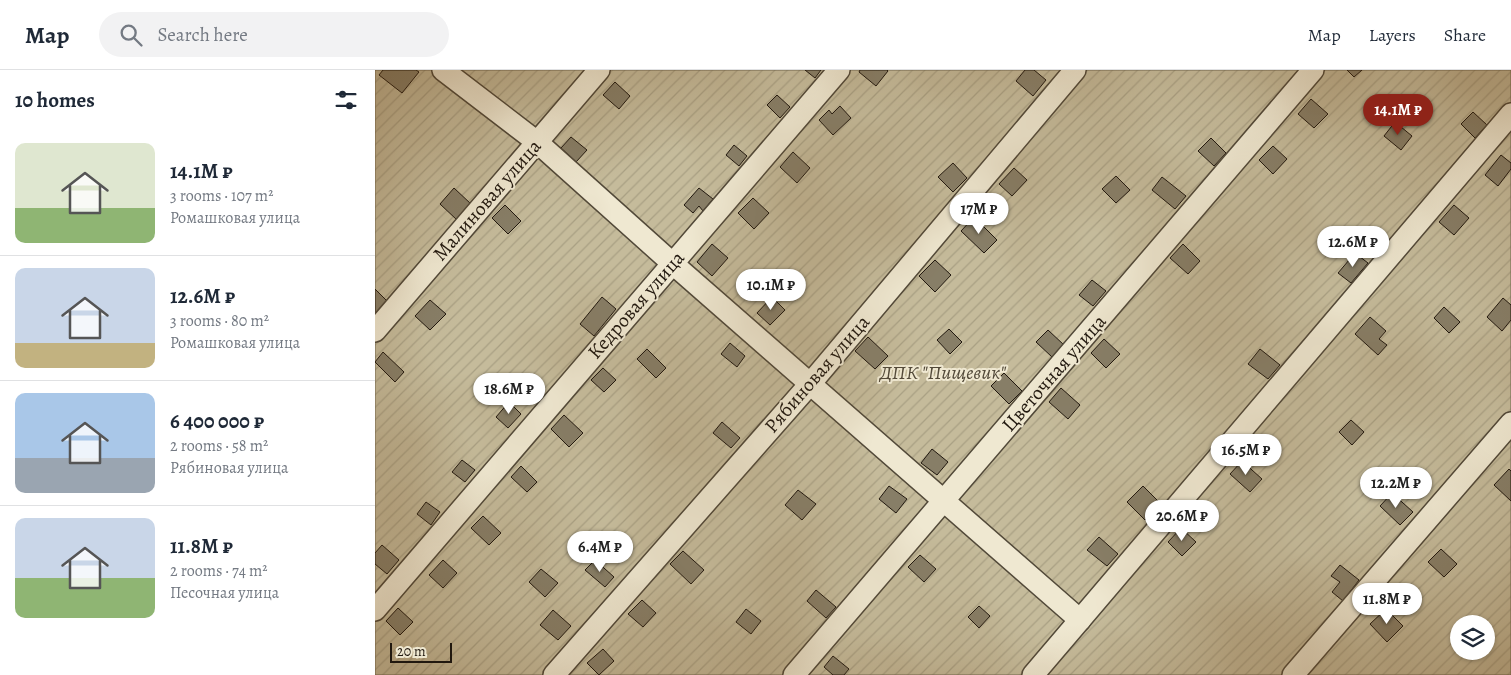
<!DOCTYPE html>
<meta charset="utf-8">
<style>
:root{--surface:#fff;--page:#f2f2f3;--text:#1f2937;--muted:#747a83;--line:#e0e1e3;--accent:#8f2418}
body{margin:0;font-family:Alegreya,serif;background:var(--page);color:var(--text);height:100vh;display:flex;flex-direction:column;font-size:19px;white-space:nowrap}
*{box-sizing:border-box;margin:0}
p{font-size:16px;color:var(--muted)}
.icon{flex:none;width:28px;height:28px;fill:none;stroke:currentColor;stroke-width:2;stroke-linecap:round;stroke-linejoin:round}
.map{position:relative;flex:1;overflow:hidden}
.drawer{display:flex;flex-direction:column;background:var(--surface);width:375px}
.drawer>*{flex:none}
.controls{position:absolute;left:1075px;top:545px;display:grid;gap:10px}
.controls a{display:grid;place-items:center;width:45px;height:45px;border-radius:50%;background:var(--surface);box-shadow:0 1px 4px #0004;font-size:25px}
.scale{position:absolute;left:15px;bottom:12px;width:62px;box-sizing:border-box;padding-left:5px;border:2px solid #21180f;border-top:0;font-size:14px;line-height:18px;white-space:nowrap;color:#21180f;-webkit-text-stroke:4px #efe8d1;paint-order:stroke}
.price{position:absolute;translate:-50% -42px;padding:0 11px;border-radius:18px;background:#fff;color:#222;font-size:16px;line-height:32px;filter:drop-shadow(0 1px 2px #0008)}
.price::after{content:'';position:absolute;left:50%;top:30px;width:15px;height:11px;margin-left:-8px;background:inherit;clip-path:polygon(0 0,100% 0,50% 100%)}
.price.on{background:var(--accent);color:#fff}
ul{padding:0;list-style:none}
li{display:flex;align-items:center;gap:15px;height:125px;padding:0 15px}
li+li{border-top:1px solid var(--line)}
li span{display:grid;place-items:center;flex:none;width:140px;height:100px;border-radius:10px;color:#555}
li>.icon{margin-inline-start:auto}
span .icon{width:60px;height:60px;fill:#fffc;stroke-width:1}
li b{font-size:21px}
h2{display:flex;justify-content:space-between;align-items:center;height:60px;padding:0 15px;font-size:21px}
header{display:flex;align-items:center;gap:30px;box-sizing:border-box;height:70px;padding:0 25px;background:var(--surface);border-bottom:1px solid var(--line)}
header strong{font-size:24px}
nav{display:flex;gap:28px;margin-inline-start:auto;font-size:18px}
.search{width:350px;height:45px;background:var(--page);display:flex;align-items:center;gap:12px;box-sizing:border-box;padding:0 18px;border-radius:28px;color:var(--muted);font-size:19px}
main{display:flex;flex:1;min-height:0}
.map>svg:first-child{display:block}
.garden{fill:url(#garden-furrows);stroke:#736a55;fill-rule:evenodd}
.building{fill:#877e67;stroke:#21180f}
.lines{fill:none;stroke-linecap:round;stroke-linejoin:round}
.minor-casing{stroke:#524939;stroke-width:24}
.minor{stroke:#efe8d1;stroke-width:21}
.labels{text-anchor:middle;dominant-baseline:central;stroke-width:4;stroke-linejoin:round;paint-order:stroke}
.street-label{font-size:20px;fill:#21180f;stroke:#efe8d1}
.park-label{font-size:20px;font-style:italic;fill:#524939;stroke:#efe8d1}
</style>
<header>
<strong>Map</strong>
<div class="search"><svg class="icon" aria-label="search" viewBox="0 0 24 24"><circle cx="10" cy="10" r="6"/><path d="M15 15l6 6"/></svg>Search here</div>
<nav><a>Map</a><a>Layers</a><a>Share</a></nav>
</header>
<main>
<section class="drawer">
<h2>10 homes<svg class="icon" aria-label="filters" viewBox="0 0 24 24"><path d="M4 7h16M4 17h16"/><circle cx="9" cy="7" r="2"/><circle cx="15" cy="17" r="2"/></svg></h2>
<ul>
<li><span style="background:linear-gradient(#dfe7d0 65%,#8fb573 0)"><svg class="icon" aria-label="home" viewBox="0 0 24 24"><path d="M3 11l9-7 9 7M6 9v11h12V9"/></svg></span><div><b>14.1M ₽</b><p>3 rooms · 107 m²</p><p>Ромашковая улица</p></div></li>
<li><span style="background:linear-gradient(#c9d6e8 75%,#c2b280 0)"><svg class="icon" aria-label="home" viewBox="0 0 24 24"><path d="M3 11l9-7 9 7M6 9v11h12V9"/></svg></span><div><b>12.6M ₽</b><p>3 rooms · 80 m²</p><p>Ромашковая улица</p></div></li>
<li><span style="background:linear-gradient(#a9c7e8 65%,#9aa5b1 0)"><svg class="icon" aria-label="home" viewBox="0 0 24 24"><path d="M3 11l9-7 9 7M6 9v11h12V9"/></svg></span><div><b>6 400 000 ₽</b><p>2 rooms · 58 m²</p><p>Рябиновая улица</p></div></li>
<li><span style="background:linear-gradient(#c9d6e8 60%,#8fb573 0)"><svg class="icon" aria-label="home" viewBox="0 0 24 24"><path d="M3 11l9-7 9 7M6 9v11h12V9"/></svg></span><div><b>11.8M ₽</b><p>2 rooms · 74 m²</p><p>Песочная улица</p></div></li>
</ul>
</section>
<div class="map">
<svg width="1136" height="605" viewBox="0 0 1136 605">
<defs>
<pattern id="garden-furrows" width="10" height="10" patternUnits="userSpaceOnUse" patternTransform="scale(1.25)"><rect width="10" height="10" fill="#c5bb9b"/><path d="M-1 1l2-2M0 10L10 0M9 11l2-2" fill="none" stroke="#a9a084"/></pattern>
</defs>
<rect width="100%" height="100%" fill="#e6dcb8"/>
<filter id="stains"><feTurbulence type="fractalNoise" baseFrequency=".004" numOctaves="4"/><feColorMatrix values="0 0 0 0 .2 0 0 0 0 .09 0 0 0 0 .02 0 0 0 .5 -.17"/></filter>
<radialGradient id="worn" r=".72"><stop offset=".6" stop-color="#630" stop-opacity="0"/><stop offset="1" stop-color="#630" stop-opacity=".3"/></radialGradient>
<path class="garden" d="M0,0H1136V605H0ZM1084,554H1111V581H1084Z"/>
<g class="building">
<polygon points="8,0 41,0 44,2 27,23 4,5"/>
<polygon points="430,0 446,0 440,8"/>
<polygon points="485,0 512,0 513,1 501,16 484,2"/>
<polygon points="650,0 659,0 671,10 658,26 641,11"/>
<polygon points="972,0 987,0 979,7"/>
<polygon points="240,12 255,26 244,39 228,25"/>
<polygon points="402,25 415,37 405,48 392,35"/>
<polygon points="936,29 953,44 939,58 923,44"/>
<polygon points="465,36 476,48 458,65 444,50 454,40 457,44"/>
<polygon points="1098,42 1112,55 1100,68 1086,54"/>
<polygon points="1020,52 1037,66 1026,80 1009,66"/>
<polygon points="196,67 212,80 201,92 186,78"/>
<polygon points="836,68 851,83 839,96 823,81"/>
<polygon points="359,75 372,86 364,96 351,85"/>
<polygon points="898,76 912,89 898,104 884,90"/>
<polygon points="418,82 435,98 422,113 405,97"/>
<polygon points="1126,85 1136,93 1136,99 1123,116 1110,105"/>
<polygon points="578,93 592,108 578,122 563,107"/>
<polygon points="639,98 652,110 637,126 624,114"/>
<polygon points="741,106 755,120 741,133 727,119"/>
<polygon points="787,107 811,126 800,139 777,120"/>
<polygon points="79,118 96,134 82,150 65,134"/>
<polygon points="324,118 338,129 328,141 324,136 318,143 309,135"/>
<polygon points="378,128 394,143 379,159 363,143"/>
<polygon points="130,135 146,151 133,164 117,148"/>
<polygon points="1079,135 1094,148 1079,165 1064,152"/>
<polygon points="599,147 622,170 609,183 586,161"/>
<polygon points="337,174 353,188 337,206 322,192"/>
<polygon points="808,174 825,191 813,204 795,188"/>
<polygon points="980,183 993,193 976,213 963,203"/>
<polygon points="560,190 576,205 560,222 544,206"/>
<polygon points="717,210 731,221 718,236 704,225"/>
<polygon points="0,219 14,233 1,245 0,244"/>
<polygon points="227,227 241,239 219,266 205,254"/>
<polygon points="397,227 410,240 395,255 382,243"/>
<polygon points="1128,228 1136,235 1136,250 1127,261 1112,247"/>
<polygon points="55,230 71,244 55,260 40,246"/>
<polygon points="1069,237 1085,252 1074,263 1059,248"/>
<polygon points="995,247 1011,261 1004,269 1012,275 1003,285 980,264"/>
<polygon points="574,259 587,272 575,284 562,270"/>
<polygon points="673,260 689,275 677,287 661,272"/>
<polygon points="493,267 513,286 500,299 480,281"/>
<polygon points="729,269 745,284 731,298 716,283"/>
<polygon points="355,273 370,286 362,297 346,284"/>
<polygon points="272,279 291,298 281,308 262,289"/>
<polygon points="885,279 905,295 893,309 873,294"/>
<polygon points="8,282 29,302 20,312 0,292"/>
<polygon points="228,298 241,310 229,322 216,310"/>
<polygon points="629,303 647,321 634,334 616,316"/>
<polygon points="686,318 705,335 693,349 674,332"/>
<polygon points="134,332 146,344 133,358 121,347"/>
<polygon points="189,345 208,363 194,377 176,359"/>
<polygon points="976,350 989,362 977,375 964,362"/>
<polygon points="347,352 365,368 356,378 338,363"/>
<polygon points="557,379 573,392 562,405 546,393"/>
<polygon points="87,390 100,400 90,412 77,402"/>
<polygon points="867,391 887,409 875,422 855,404"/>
<polygon points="146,396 162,412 152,422 136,407"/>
<polygon points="1134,399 1136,401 1136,431 1119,415"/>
<polygon points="514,416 532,429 521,443 504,429"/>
<polygon points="768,416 786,434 770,450 752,432"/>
<polygon points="423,420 441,434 427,450 410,435"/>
<polygon points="1017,423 1038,442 1025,455 1005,436"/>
<polygon points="51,432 65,442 56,455 42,444"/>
<polygon points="108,446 126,463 114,475 96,458"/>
<polygon points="806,458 821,472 807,486 793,472"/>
<polygon points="724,467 743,484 732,496 712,480"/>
<polygon points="7,475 24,490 12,504 0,494 0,483"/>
<polygon points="1066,479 1082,494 1069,507 1053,492"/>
<polygon points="308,481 329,500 316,514 295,494"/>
<polygon points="545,485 561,499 549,512 533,497"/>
<polygon points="68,490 82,503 68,518 54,505"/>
<polygon points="220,490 239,507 230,517 210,500"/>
<polygon points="965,495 984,510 968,531 957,522 965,512 956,506"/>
<polygon points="166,499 183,513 170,527 154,512"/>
<polygon points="441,520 461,537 451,548 432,531"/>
<polygon points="267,530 281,543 268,557 253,544"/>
<polygon points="604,536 615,546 604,558 593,547"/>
<polygon points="23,538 38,552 25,565 11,551"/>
<polygon points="371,539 386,551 376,564 361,552"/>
<polygon points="1011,539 1028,556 1012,572 995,554"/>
<polygon points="178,540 196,556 183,570 165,555"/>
<polygon points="228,579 239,591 224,605 212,593"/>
<polygon points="458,586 474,599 469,605 458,605 449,597"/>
</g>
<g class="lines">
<defs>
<g id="minor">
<polyline points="68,0 162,72 297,193 705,550"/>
<polyline points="0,261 224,0"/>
<polyline points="0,540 464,0"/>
<polyline points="179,605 435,314 700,0"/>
<polyline points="419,605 938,0"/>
<polyline points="658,605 1136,44"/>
<polyline points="918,605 1136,353"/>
</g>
</defs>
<use href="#minor" class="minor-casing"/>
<use href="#minor" class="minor"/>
</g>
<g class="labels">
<g class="street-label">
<text transform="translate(112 130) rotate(-49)">Малиновая улица</text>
<text transform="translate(261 235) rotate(-49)">Кедровая улица</text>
<text transform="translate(679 303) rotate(-49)">Цветочная улица</text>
<text transform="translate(442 304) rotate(-49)">Рябиновая улица</text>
</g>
<g class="park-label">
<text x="568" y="302">ДПК "Пищевик"</text>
</g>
</g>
<rect width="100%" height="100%" filter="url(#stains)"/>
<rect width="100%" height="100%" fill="url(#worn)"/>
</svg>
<div class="controls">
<a><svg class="icon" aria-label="layers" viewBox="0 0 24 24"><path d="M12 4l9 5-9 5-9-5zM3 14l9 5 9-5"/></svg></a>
</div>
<div class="scale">20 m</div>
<b class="price on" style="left:1023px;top:66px">14.1M ₽</b>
<b class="price" style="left:604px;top:165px">17M ₽</b>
<b class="price" style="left:978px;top:198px">12.6M ₽</b>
<b class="price" style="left:396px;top:241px">10.1M ₽</b>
<b class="price" style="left:134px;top:345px">18.6M ₽</b>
<b class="price" style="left:871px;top:406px">16.5M ₽</b>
<b class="price" style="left:1021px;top:439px">12.2M ₽</b>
<b class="price" style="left:807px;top:472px">20.6M ₽</b>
<b class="price" style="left:225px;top:503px">6.4M ₽</b>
<b class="price" style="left:1012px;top:555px">11.8M ₽</b>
</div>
</main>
